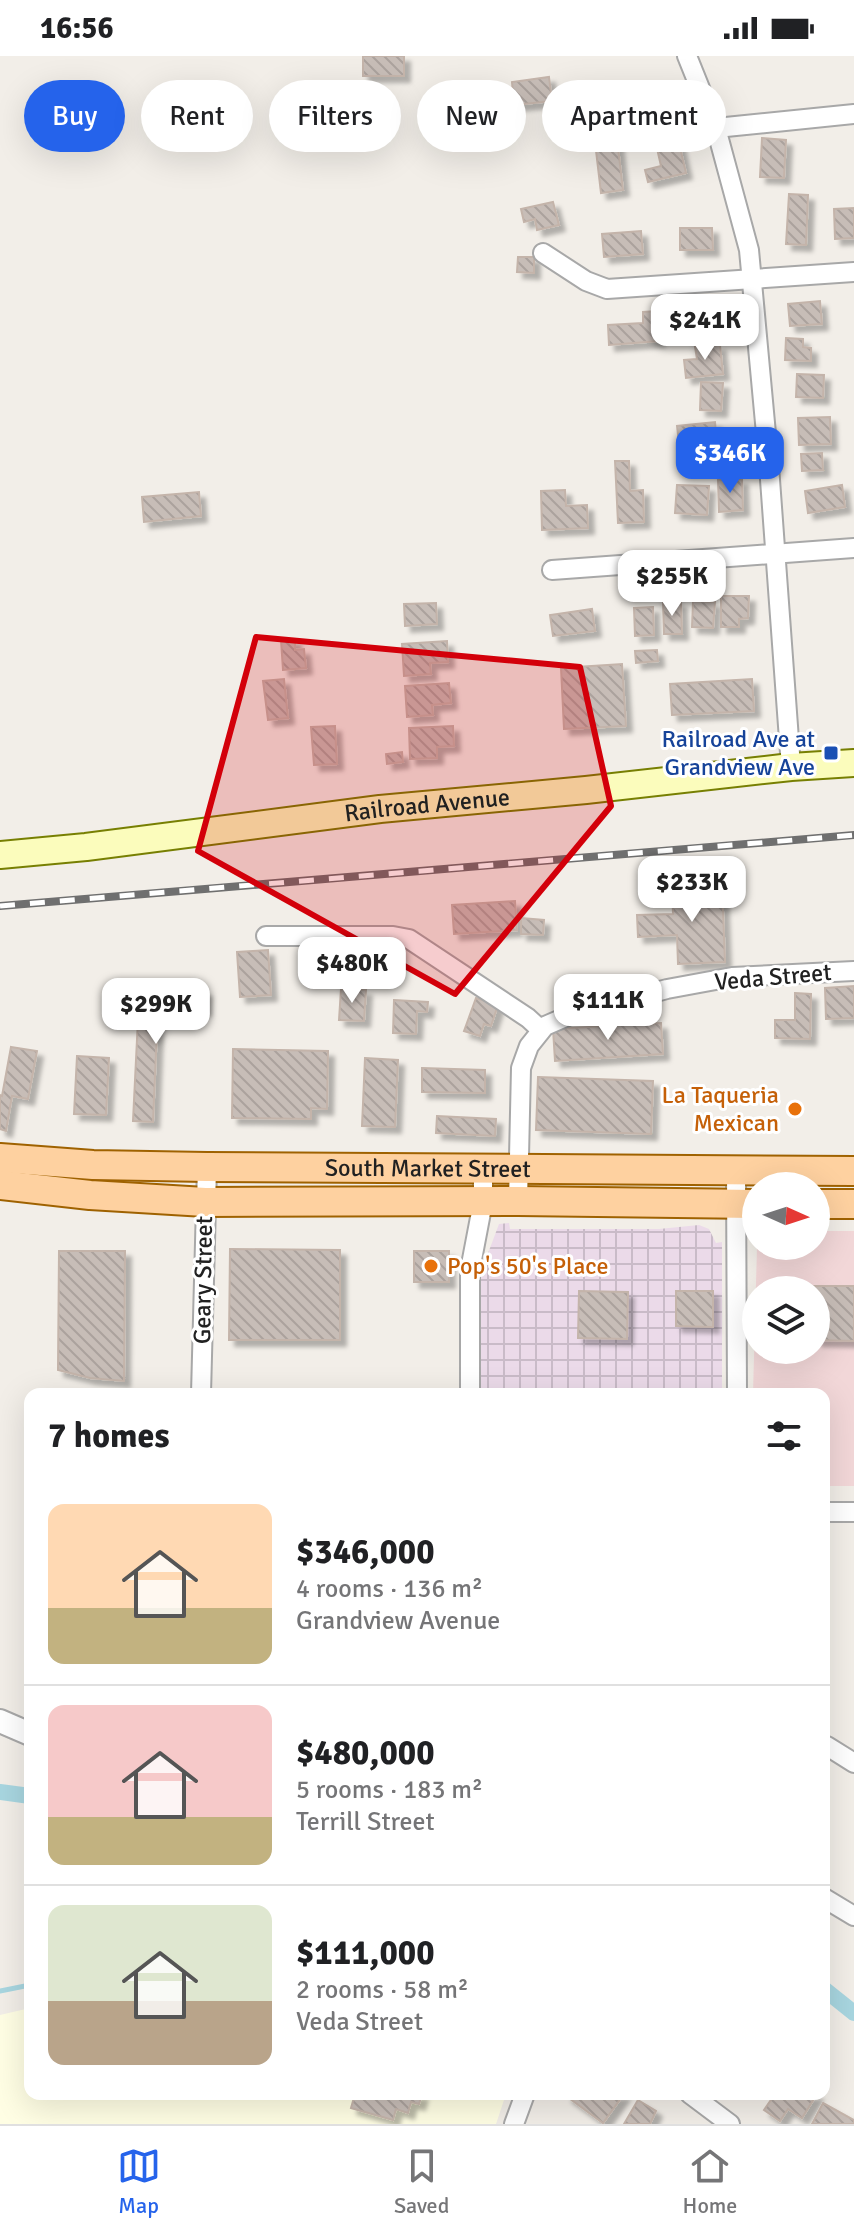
<!DOCTYPE html>
<meta charset="utf-8">
<style>
:root{--surface:#fff;--page:#f6f6f6;--text:#202124;--muted:#757577;--line:#e0e0e0;--accent:#2563eb}
body{margin:0;font-family:Signika,sans-serif;background:var(--page);color:var(--text);height:100vh;display:flex;flex-direction:column;font-size:30px;white-space:nowrap}
*{box-sizing:border-box;margin:0}
p{font-size:26px;color:var(--muted)}
.icon{flex:none;width:44px;height:44px;fill:none;stroke:currentColor;stroke-width:2;stroke-linecap:round;stroke-linejoin:round}
.map{position:relative;flex:1;overflow:hidden}
.panel{position:absolute;left:24px;top:1332px;width:806px;height:712px;display:flex;flex-direction:column;background:var(--surface);border-radius:16px;box-shadow:0 8px 32px #0002}
.panel>*{flex:none}
.banner{position:absolute;left:24px;top:24px;width:806px;height:72px;display:flex;gap:16px}
.needle{width:52px;rotate:93deg}
.buttons{position:absolute;left:742px;top:1116px;display:grid;gap:16px}
.buttons a{display:grid;place-items:center;width:88px;height:88px;border-radius:50%;background:var(--surface);box-shadow:0 8px 32px #0002;font-size:40px}
.price{position:absolute;translate:-50% -68px;padding:0 18px;border-radius:16px;background:#fff;color:#222;font-size:26px;line-height:52px;filter:drop-shadow(0 2px 4px #0008)}
.price::after{content:'';position:absolute;left:50%;top:48px;width:24px;height:18px;margin-left:-12px;background:inherit;clip-path:polygon(0 0,100% 0,50% 100%)}
.price.selected{background:var(--accent);color:#fff}
ul{padding:0;list-style:none}
li{display:flex;align-items:center;gap:24px;height:200px;padding:0 24px}
li+li{border-top:2px solid var(--line)}
li span{display:grid;place-items:center;flex:none;width:224px;height:160px;border-radius:16px;color:#555}
li>.icon{margin-inline-start:auto}
span .icon{width:96px;height:96px;fill:#fffc;stroke-width:1}
li b{font-size:34px}
h2{display:flex;justify-content:space-between;align-items:center;height:96px;padding:0 24px;font-size:34px}
.chip{padding:0 28px;border-radius:36px;background:var(--surface);box-shadow:0 8px 32px #0002;font-size:28px;line-height:72px}
.chip.selected{background:var(--accent);color:#fff}
.status{display:flex;justify-content:space-between;align-items:center;height:56px;padding:0 40px;background:var(--surface);direction:ltr}
.status svg{height:22px;fill:currentColor}
.tabs{display:flex;justify-content:space-around;align-items:center;height:112px;border-top:2px solid var(--line);background:var(--surface);font-size:22px;color:var(--muted)}
.tabs a{display:grid;justify-items:center;gap:4px}
.tabs .selected{color:var(--accent)}
.map>svg:first-child{display:block}
.commercial{fill:#f2d7d8;fill-rule:evenodd}
.industrial{fill:url(#industrial-grid)}
.education{fill:#fffee4}
.lines{fill:none;stroke-linecap:round;stroke-linejoin:round}
.stream{stroke:#a8d6e0;stroke-width:5}
.canal{stroke:#a8d6e0;stroke-width:16}
.building{fill:url(#building-back-hatch);stroke:#c4b4aa;stroke-width:2;filter:url(#shadow)}
.minor-casing{stroke:#a8a8a8;stroke-width:22}
.tertiary-casing{stroke:#a8a8a8;stroke-width:26}
.secondary-casing{stroke:#777f02;stroke-width:30}
.primary-casing{stroke:#9f6200;stroke-width:32}
.minor{stroke:#fff;stroke-width:18}
.tertiary{stroke:#fff;stroke-width:22}
.secondary{stroke:#fbfcbc;stroke-width:26}
.primary{stroke:#fed1a0;stroke-width:28}
.rail-casing{stroke:#6f6f6f;stroke-width:8}
.rail{stroke:#fff;stroke-width:5;stroke-dasharray:15;stroke-linecap:butt}
.marked{fill:#d3000a;fill-opacity:0.2;stroke:#d3000a;stroke-width:6;stroke-linejoin:round}
.transit-dot{fill:#1a4fb4;stroke:#fff;stroke-width:3}
.food-dot{fill:#e8710a;stroke:#fff;stroke-width:3}
.labels{text-anchor:middle;dominant-baseline:central;stroke-width:6;stroke-linejoin:round;paint-order:stroke}
.transit-label{font-size:24px;fill:#164399;stroke:#fff;text-anchor:end}
.street-label{font-size:24px;fill:#212121;stroke:#fff}
.food-label{font-size:24px;fill:#c56008;stroke:#fff;text-anchor:end}
</style>
<div class="status"><b>16:56</b><svg viewBox="0 0 49 12"><path d="M0 12V9h3v3zM5 12V6h3v6zM10 12V3h3v9zM15 12V0h3v12zM26 1h20v11H26zM47 4h2v5h-2z"/></svg></div>
<div class="map">
<svg width="854" height="2068" viewBox="0 0 854 2068">
<defs>
<pattern id="industrial-grid" width="8" height="8" patternUnits="userSpaceOnUse" patternTransform="scale(2)"><rect width="8" height="8" fill="#ebdae9"/><path d="M0 4h8M4 0v8" fill="none" stroke="#c9bbc8"/></pattern>
<pattern id="building-back-hatch" width="6" height="6" patternUnits="userSpaceOnUse" patternTransform="scale(2)"><rect width="6" height="6" fill="#c7bdb7"/><path d="M-1 5l2 2M0 0l6 6M5-1l2 2" fill="none" stroke="#aba29d"/></pattern>
<filter id="shadow"><feDropShadow dx="6" dy="6" stdDeviation="2" flood-color="#0004"/></filter>
</defs>
<rect width="100%" height="100%" fill="#f2eee8"/>
<path class="commercial" d="M816,1175H854V1430H824V1338H753L757,1191L816,1190ZM756,1234H816V1294H756Z"/>
<polygon class="industrial" points="509,1167 510,1173 659,1173 699,1169 709,1173 716,1187 722,1186 722,1338 478,1338 481,1216 499,1168"/>
<polygon class="education" points="30,1952 30,2038 506,2038 496,2068 0,2068 0,1959"/>
<g class="lines">
<polyline class="stream" points="0,1935 30,1929"/>
<g class="canal">
<polyline points="0,1736 30,1740"/>
<polyline points="824,1933 854,1957"/>
</g>
</g>
<g class="building">
<rect x="363" y="0" width="41" height="20"/>
<polygon points="549,21 552,45 514,49 512,26"/>
<polygon points="762,82 786,84 784,122 760,121"/>
<polygon points="617,83 623,134 601,137 595,86"/>
<polygon points="678,83 686,117 648,126 645,114 661,110 656,88"/>
<polygon points="789,138 808,139 806,189 786,188"/>
<polygon points="553,146 559,169 537,174 535,163 524,166 521,153"/>
<polygon points="854,152 854,182 835,183 834,153"/>
<polygon points="680,172 712,172 713,194 680,194"/>
<polygon points="641,175 643,198 604,201 602,178"/>
<polygon points="518,201 534,201 534,217 517,216"/>
<polygon points="820,245 822,268 790,270 788,248"/>
<polygon points="657,255 659,285 609,289 608,269 643,267 643,256"/>
<polygon points="716,256 720,277 696,283 692,261"/>
<polygon points="786,282 803,283 803,291 811,292 811,305 785,304"/>
<polygon points="720,289 723,318 686,322 684,304 697,303 695,291"/>
<polygon points="797,318 824,319 823,342 796,341"/>
<polygon points="701,326 723,327 721,355 700,354"/>
<polygon points="830,361 831,388 799,389 798,362"/>
<polygon points="715,366 716,375 726,374 728,392 680,397 677,370"/>
<polygon points="822,397 823,414 802,415 801,398"/>
<polygon points="615,405 629,405 630,435 643,434 644,466 618,467"/>
<polygon points="742,423 743,454 719,456 718,424"/>
<polygon points="677,429 709,430 707,459 675,457"/>
<polygon points="842,429 845,451 808,457 805,435"/>
<polygon points="565,434 566,450 587,449 588,472 542,474 541,435"/>
<polygon points="199,436 201,460 144,466 142,441"/>
<polygon points="721,540 749,540 748,562 739,563 739,571 721,571"/>
<polygon points="693,545 715,546 713,572 692,571"/>
<polygon points="663,546 681,546 682,578 664,578"/>
<polygon points="436,547 437,568 405,570 404,548"/>
<polygon points="653,551 654,579 635,580 634,552"/>
<polygon points="592,553 595,575 553,580 550,559"/>
<polygon points="295,583 295,594 304,593 306,612 283,614 281,584"/>
<polygon points="447,585 448,606 430,607 431,618 404,620 402,588"/>
<polygon points="657,594 658,605 636,607 635,595"/>
<polygon points="622,608 626,670 564,673 561,612"/>
<polygon points="284,623 288,662 268,664 263,625"/>
<polygon points="752,623 754,655 672,659 670,628"/>
<polygon points="449,627 451,647 432,649 433,659 407,661 405,630"/>
<polygon points="335,670 337,708 314,709 311,671"/>
<polygon points="453,670 454,690 437,691 437,702 410,703 409,672"/>
<polygon points="402,696 403,706 387,708 386,698"/>
<polygon points="722,829 725,906 678,908 677,879 638,881 637,859 673,858 672,831"/>
<polygon points="515,845 517,874 454,878 452,849"/>
<polygon points="521,862 544,864 543,879 521,878"/>
<polygon points="268,894 271,939 240,941 237,896"/>
<polygon points="854,930 854,962 826,963 825,932"/>
<polygon points="158,933 206,935 205,954 158,951 153,1066 133,1065 138,963 144,963 144,946 157,947"/>
<polygon points="341,933 366,934 364,965 339,964"/>
<polygon points="795,937 811,938 810,983 775,982 775,964 795,964"/>
<polygon points="476,942 498,949 491,970 484,968 480,980 464,975"/>
<polygon points="394,944 428,946 427,956 417,955 416,978 393,977"/>
<polygon points="661,967 663,998 555,1005 553,973"/>
<polygon points="11,991 37,995 28,1043 12,1040 6,1075 0,1073 0,1039 2,1040"/>
<polygon points="233,993 328,995 327,1053 311,1052 311,1063 232,1062"/>
<polygon points="77,1000 109,1002 106,1059 74,1058"/>
<polygon points="365,1002 398,1004 395,1071 362,1070"/>
<polygon points="422,1012 485,1014 485,1037 422,1036"/>
<polygon points="538,1021 653,1025 651,1078 536,1074"/>
<polygon points="437,1060 496,1063 495,1080 436,1077"/>
<polygon points="230,1193 340,1194 340,1284 229,1284"/>
<polygon points="59,1195 125,1195 124,1325 90,1322 58,1314"/>
<rect x="414" y="1195" width="35" height="31"/>
<polygon points="782,1225 803,1225 803,1230 854,1230 854,1285 816,1284 816,1234 768,1234 773,1228 782,1228"/>
<polygon points="579,1235 628,1236 627,1283 578,1282"/>
<polygon points="676,1235 713,1235 713,1271 676,1270"/>
<polygon points="355,2038 422,2038 419,2048 411,2046 408,2057 396,2053 393,2064 351,2052"/>
<polygon points="568,2038 624,2038 603,2067 566,2040"/>
<polygon points="775,2038 817,2038 802,2062 788,2053 780,2065 764,2054"/>
<polygon points="638,2044 656,2055 650,2068 624,2068"/>
<polygon points="823,2047 854,2064 854,2068 812,2068"/>
</g>
<g class="lines">
<defs>
<g id="minor">
<polyline points="687,0 716,72 749,194 769,410 791,711"/>
<polyline points="716,72 854,58"/>
<polyline points="543,197 586,225 607,233 854,216"/>
<polyline points="552,514 854,492"/>
<polyline points="266,880 393,880 409,883 528,962 541,974"/>
<polyline points="736,1114 737,1338"/>
<polyline points="518,1145 521,1012 529,990 545,970 568,960 667,933 732,921 854,915"/>
<polyline points="201,1338 207,1111"/>
<polyline points="470,1338 470,1214 483,1146 483,1114"/>
<polyline points="824,1456 854,1456"/>
<polyline points="827,1690 854,1707"/>
<polyline points="824,1842 854,1860"/>
<polyline points="690,2038 730,2068"/>
<polyline points="514,2068 525,2038"/>
</g>
<polyline id="tertiary" points="0,1665 30,1678"/>
<g id="secondary">
<path id="s1" d="M0,799L86,791L380,753L586,734L791,711L854,707"/>
</g>
<g id="primary">
<path id="s2" d="M0,1102L93,1109L207,1111L854,1115"/>
<polyline points="0,1129 90,1139 205,1146 518,1145 756,1148"/>
<polyline points="816,1148 854,1148"/>
</g>
</defs>
<use href="#minor" class="minor-casing"/>
<use href="#tertiary" class="tertiary-casing"/>
<use href="#secondary" class="secondary-casing"/>
<use href="#primary" class="primary-casing"/>
<use href="#minor" class="minor"/>
<use href="#tertiary" class="tertiary"/>
<use href="#secondary" class="secondary"/>
<use href="#primary" class="primary"/>
<defs>
<polyline id="rail" points="0,850 854,779"/>
</defs>
<use href="#rail" class="rail-casing"/>
<use href="#rail" class="rail"/>
</g>
<path class="marked" d="M256,581L580,611L611,750L455,938L198,795Z"/>
<rect class="transit-dot" x="823" y="689" width="16" height="16" rx="4"/>
<g class="food-dot">
<circle cx="795" cy="1053" r="8"/>
<circle cx="431" cy="1210" r="8"/>
</g>
<g class="labels">
<g class="transit-label">
<text x="815" y="683">Railroad Ave at<tspan x="815" dy="28">Grandview Ave</tspan></text>
</g>
<g class="street-label">
<text stroke="none"><textPath href="#s1" startOffset="430">Railroad Avenue</textPath></text>
<text transform="translate(773 921) rotate(-5)">Veda Street</text>
<text stroke="none"><textPath href="#s2" startOffset="428">South Market Street</textPath></text>
<text transform="translate(203 1224) rotate(-89)">Geary Street</text>
</g>
<g class="food-label">
<text x="779" y="1039">La Taqueria<tspan x="779" dy="28">Mexican</tspan></text>
<text x="447" y="1210" text-anchor="start">Pop's 50's Place</text>
</g>
</g>
</svg>
<div class="buttons">
<a><svg class="needle" viewBox="-14 -14 28 28"><path d="M0-13l5 13h-10z" fill="#e53935"/><path d="M0 13l5-13h-10z" fill="#757577"/></svg></a>
<a><svg class="icon" aria-label="layers" viewBox="0 0 24 24"><path d="M12 4l9 5-9 5-9-5zM3 14l9 5 9-5"/></svg></a>
</div>
<b class="price" style="left:705px;top:306px">$241K</b>
<b class="price selected" style="left:730px;top:439px">$346K</b>
<b class="price" style="left:672px;top:562px">$255K</b>
<b class="price" style="left:692px;top:868px">$233K</b>
<b class="price" style="left:352px;top:949px">$480K</b>
<b class="price" style="left:608px;top:986px">$111K</b>
<b class="price" style="left:156px;top:990px">$299K</b>
<div class="banner">
<a class="chip selected">Buy</a>
<a class="chip">Rent</a>
<a class="chip">Filters</a>
<a class="chip">New</a>
<a class="chip">Apartment</a>
</div>
<section class="panel">
<h2>7 homes<svg class="icon" aria-label="filters" viewBox="0 0 24 24"><path d="M4 7h16M4 17h16"/><circle cx="9" cy="7" r="2"/><circle cx="15" cy="17" r="2"/></svg></h2>
<ul>
<li><span style="background:linear-gradient(#ffd9b3 65%,#c2b280 0)"><svg class="icon" aria-label="home" viewBox="0 0 24 24"><path d="M3 11l9-7 9 7M6 9v11h12V9"/></svg></span><div><b>$346,000</b><p>4 rooms · 136 m²</p><p>Grandview Avenue</p></div></li>
<li><span style="background:linear-gradient(#f6c9c9 70%,#c2b280 0)"><svg class="icon" aria-label="home" viewBox="0 0 24 24"><path d="M3 11l9-7 9 7M6 9v11h12V9"/></svg></span><div><b>$480,000</b><p>5 rooms · 183 m²</p><p>Terrill Street</p></div></li>
<li><span style="background:linear-gradient(#dfe7d0 60%,#b9a48a 0)"><svg class="icon" aria-label="home" viewBox="0 0 24 24"><path d="M3 11l9-7 9 7M6 9v11h12V9"/></svg></span><div><b>$111,000</b><p>2 rooms · 58 m²</p><p>Veda Street</p></div></li>
</ul>
</section>
</div>
<nav class="tabs">
<a class="selected"><svg class="icon" aria-label="map" viewBox="0 0 24 24"><path d="M3 6l6-2 6 2 6-2v14l-6 2-6-2-6 2zM9 4v14M15 6v14"/></svg>Map</a>
<a><svg class="icon" aria-label="saved" viewBox="0 0 24 24"><path d="M7 4h10v16l-5-4-5 4z"/></svg>Saved</a>
<a><svg class="icon" aria-label="home" viewBox="0 0 24 24"><path d="M3 11l9-7 9 7M6 9v11h12V9"/></svg>Home</a>
</nav>
